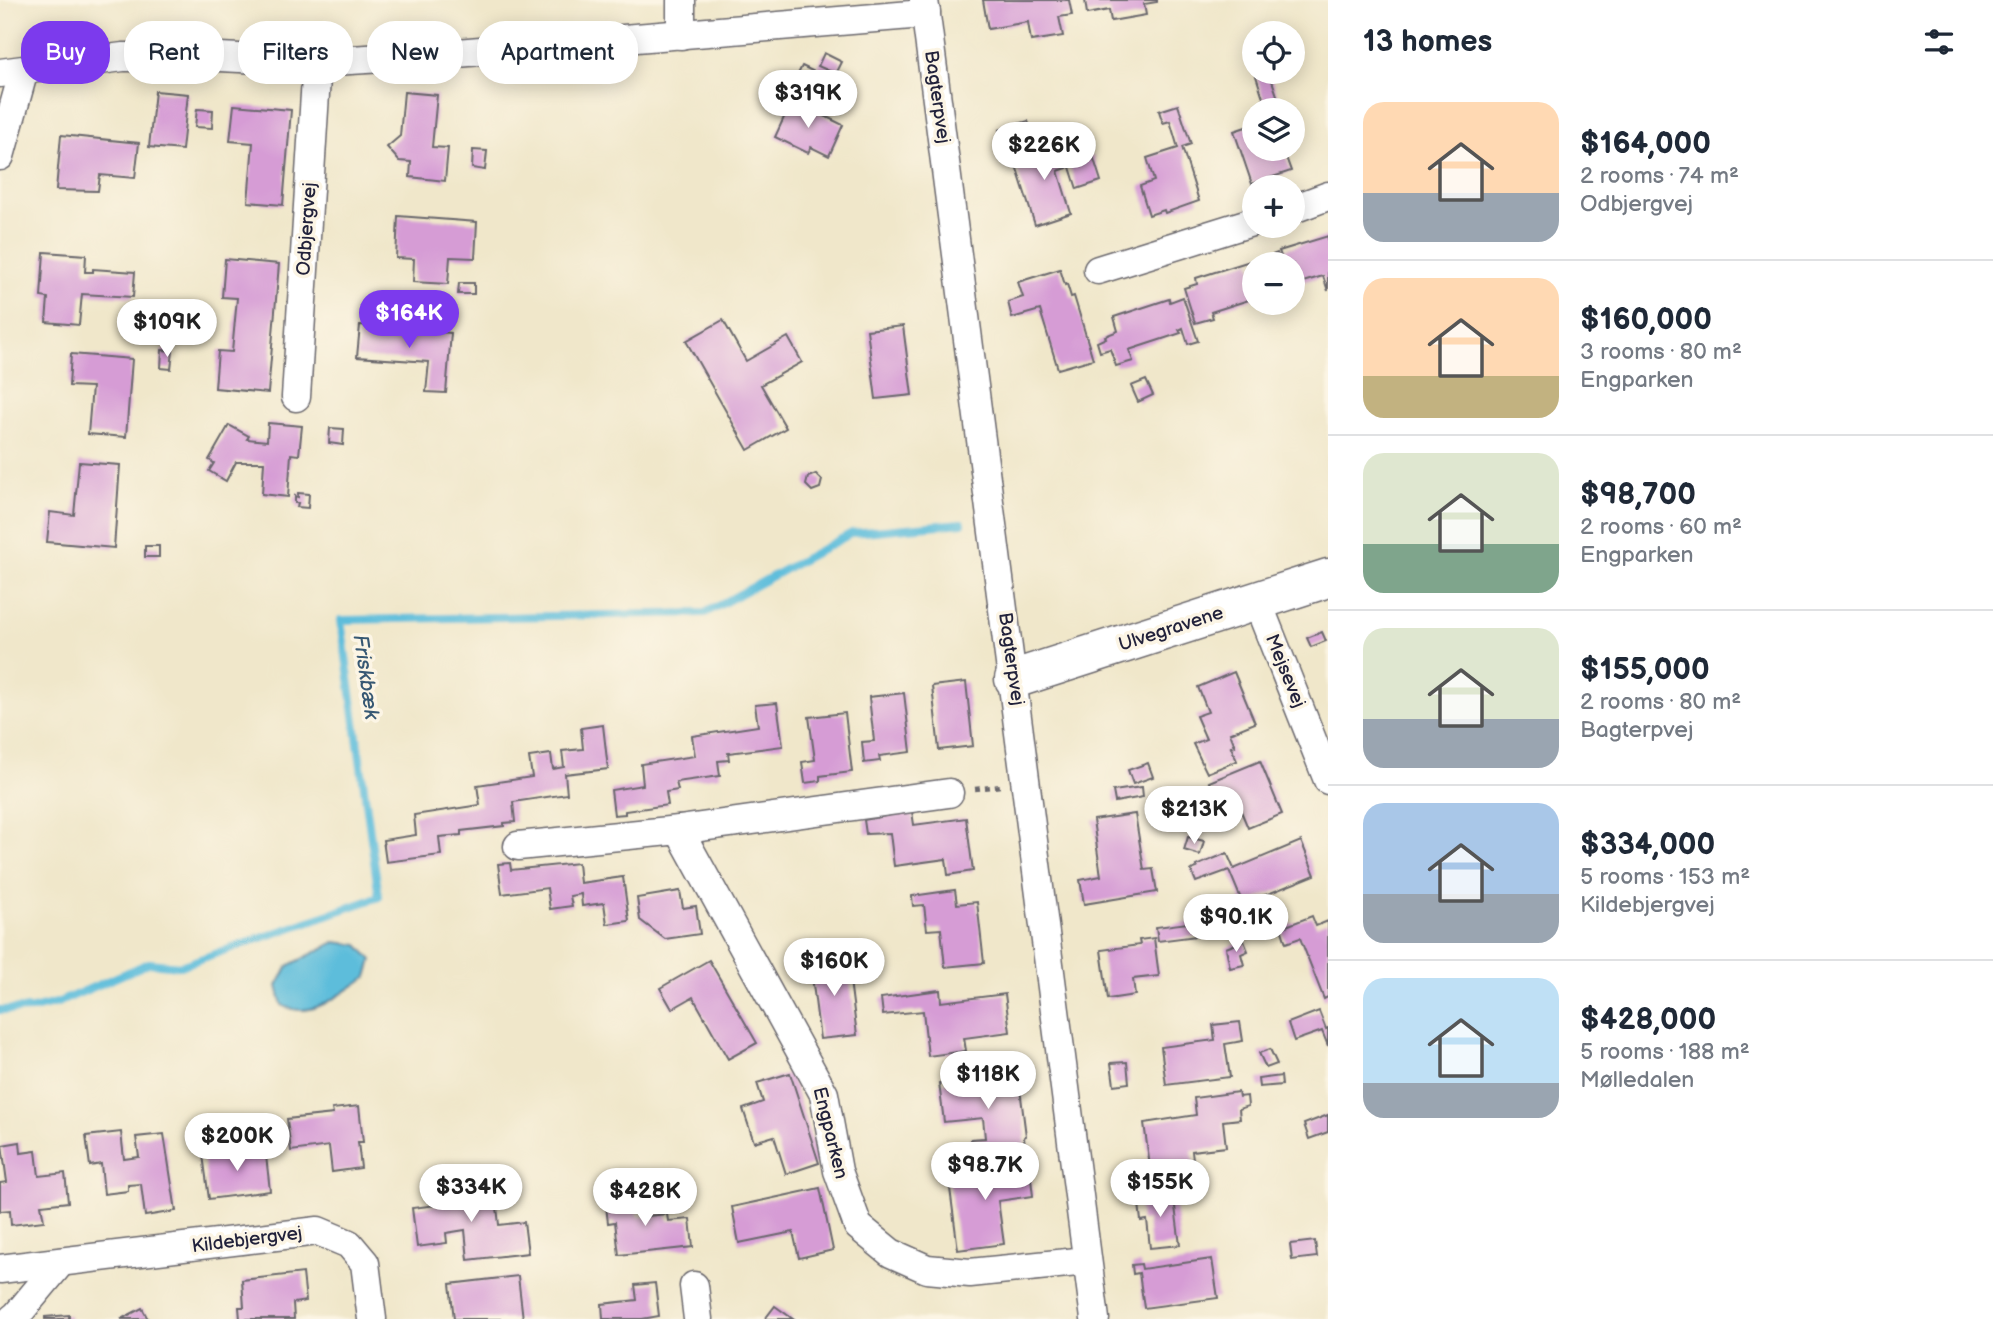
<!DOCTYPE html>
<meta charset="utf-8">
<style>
:root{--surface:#fff;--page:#f6f6f7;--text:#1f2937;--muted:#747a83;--line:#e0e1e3;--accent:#7c3aed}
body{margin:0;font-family:"Balsamiq Sans",sans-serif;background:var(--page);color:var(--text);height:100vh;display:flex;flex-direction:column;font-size:26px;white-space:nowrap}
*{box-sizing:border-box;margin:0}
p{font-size:23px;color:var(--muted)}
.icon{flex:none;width:38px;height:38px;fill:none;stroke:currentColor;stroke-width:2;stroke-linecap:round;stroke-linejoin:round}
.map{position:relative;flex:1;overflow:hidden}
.sheet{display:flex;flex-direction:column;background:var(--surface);width:665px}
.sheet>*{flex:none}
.banner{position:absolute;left:21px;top:21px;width:665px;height:63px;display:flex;gap:14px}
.tools{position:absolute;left:1242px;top:21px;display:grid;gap:14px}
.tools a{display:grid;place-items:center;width:63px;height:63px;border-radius:50%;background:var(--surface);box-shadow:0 4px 18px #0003;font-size:35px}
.price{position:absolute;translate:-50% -60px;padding:0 16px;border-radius:24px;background:#fff;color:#222;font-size:23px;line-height:46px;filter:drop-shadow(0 2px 4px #0008)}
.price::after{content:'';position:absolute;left:50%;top:42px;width:21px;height:16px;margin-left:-10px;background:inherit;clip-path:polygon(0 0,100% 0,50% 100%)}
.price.active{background:var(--accent);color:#fff}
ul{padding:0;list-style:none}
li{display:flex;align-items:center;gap:21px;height:175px;padding:0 35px}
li+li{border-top:2px solid var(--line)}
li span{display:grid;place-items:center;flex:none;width:196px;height:140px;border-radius:21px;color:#555}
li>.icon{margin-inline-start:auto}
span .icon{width:84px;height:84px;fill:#fffc;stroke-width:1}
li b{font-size:30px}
h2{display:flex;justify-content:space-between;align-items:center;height:84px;padding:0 35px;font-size:30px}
.chip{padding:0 24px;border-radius:28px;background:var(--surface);box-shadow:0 4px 18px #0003;font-size:24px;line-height:63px}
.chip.active{background:var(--accent);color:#fff}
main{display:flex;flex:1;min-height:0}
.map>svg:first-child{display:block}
.water{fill:#5dbddb;stroke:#40708b;stroke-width:2}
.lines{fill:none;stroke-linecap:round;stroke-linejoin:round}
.stream{stroke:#5dbddb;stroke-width:8}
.building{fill:#d69cd5}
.street-casing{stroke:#6a676d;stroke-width:31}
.secondary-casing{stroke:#6a676d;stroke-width:41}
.path{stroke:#6a676d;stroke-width:4.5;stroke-dasharray:5 5;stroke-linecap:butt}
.street{stroke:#fff;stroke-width:28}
.secondary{stroke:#fff;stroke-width:38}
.labels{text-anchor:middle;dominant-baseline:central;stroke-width:7;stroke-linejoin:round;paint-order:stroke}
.street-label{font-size:19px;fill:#22223b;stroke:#fcf5e5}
.water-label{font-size:21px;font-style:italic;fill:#375873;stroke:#fcf5e5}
</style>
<main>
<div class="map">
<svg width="1328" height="1319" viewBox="0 0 1328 1319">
<rect width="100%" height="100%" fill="#fcf5e5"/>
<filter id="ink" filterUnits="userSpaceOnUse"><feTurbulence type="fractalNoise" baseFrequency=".0143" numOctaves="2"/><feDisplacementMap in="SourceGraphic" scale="14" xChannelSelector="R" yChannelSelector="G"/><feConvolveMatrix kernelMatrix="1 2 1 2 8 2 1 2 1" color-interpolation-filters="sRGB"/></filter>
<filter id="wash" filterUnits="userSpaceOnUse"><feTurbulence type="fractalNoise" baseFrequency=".00686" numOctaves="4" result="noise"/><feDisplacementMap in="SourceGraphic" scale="28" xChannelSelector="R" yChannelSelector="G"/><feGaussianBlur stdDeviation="1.57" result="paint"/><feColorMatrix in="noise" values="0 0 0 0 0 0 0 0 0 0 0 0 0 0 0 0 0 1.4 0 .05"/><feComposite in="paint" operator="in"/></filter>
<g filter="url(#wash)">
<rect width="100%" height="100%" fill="#f0e7ca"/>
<path class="water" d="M335,942L358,945L372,960L367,977C342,992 311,1022 282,1005L277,986L288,966Z"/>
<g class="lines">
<polyline class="stream" points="0,1010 33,1009 57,1003 149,963 180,966 379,897 341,620 705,613 852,533 962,523"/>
</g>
<g id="blocks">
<g class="building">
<polygon points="983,0 1069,0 1072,15 1059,17 1063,36 1031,41 1028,22 988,29"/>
<polygon points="1085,0 1157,0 1157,2 1144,4 1146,15 1111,21 1109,10 1087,14"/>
<polygon points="824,53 842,62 836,74 818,66"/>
<polygon points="802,66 837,83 830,97 795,80"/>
<polygon points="1269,72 1282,110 1267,110 1256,76"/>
<polygon points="155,91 188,94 182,150 149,147"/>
<polygon points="404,92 437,95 432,147 448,148 445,181 410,177 411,162 399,161 387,147 400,136"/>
<polygon points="792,100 843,125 829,156 811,147 808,153 775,137"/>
<polygon points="234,105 291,110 283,205 248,202 253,143 230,141"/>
<polygon points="1178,105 1191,144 1182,147 1199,201 1165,213 1164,210 1149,215 1140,186 1154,181 1147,158 1178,148 1170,121 1163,123 1159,111"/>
<polygon points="197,109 213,110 212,128 195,127"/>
<polygon points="1028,121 1031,130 1001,139 999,130"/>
<polygon points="1255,124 1255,149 1283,149 1291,171 1252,184 1234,131"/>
<polygon points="61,135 139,143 135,178 100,175 98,191 56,190"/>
<polygon points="1059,141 1067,168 1058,171 1071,213 1035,225 1013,156"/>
<polygon points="473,150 487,151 485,170 472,168"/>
<polygon points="1093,156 1101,181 1077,189 1069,164"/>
<polygon points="398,216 477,222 475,258 450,257 448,284 413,282 414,259 396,258"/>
<polygon points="1328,236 1328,291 1323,276 1293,285 1293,264 1284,264 1279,251"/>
<polygon points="44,252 86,255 85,272 93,272 93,269 135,272 133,297 82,294 79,325 46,322 48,298 41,297"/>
<polygon points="1277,253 1281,264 1267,264 1265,258"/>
<polygon points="225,259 279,264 268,393 215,388 218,351 232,352 237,298 222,297"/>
<polygon points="1250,261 1255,276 1255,298 1211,312 1213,318 1195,323 1184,288 1197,284 1196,278"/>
<polygon points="1060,269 1065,285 1067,284 1071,297 1074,296 1093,359 1058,369 1040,310 1012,318 1008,302 1023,297 1018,282"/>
<polygon points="459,283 474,283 474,294 458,294"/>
<polygon points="1183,297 1198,341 1188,344 1183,328 1179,330 1181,333 1129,350 1133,361 1116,366 1110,349 1100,352 1097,342 1106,338 1105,336 1118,331 1114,317 1169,299 1170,302"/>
<polygon points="723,320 746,361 788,337 802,362 761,385 786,428 748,450 686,341"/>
<polygon points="360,325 451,333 446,393 426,392 429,362 357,357"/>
<polygon points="903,326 912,395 876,399 867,330"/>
<polygon points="162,350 173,351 171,369 161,368"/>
<polygon points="71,354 132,359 126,437 88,434 92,387 69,386"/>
<polygon points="1146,380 1153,395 1138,402 1131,386"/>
<polygon points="268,423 302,426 299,455 291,454 288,497 262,494 264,462 236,462 226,481 209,471 214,463 209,460 229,425 249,436 247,439 267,441"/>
<polygon points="330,428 344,429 343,445 329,443"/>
<polygon points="79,462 120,465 114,548 47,542 50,512 74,515"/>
<polygon points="816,474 822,480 820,488 812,491 806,485 808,477"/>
<polygon points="298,493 309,494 308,508 297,507 298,503 295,503 295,496 298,497"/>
<rect x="145" y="546" width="14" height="11"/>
<polygon points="1322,632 1326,641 1311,647 1307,638"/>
<polygon points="1234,672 1255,723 1230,733 1235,746 1231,747 1237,761 1207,773 1193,744 1206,739 1196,716 1208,712 1198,687"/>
<polygon points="966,682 973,746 939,750 932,686"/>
<polygon points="904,693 911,752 879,756 880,761 864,763 862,742 874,741 869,697"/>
<polygon points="777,703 783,746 728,753 729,760 718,761 720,776 676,782 678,790 666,792 668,805 625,811 625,814 614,815 611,790 643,785 641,764 695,756 692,736 758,726 755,705"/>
<polygon points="845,713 852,772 820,776 820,781 805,783 802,762 815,760 809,717"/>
<polygon points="603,725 608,769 565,774 567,794 513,802 515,822 504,823 504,826 461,831 461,835 439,837 441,855 386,862 383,840 416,835 414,815 480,805 477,785 532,777 529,757 551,754 553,769 564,767 562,751 583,749 581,728"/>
<polygon points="1260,761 1282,814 1248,828 1236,799 1219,806 1209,782"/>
<polygon points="1148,763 1153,777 1133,784 1128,770"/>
<polygon points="1142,787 1143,797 1115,802 1113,791"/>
<polygon points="912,811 914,825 966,818 973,871 948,875 946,859 894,866 890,833 866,834 864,820"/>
<polygon points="1135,814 1144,870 1153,869 1157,892 1084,904 1080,880 1101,876 1093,820"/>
<polygon points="1188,837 1204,841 1200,855 1184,850"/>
<polygon points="1301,841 1315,875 1243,904 1229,870 1196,882 1191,870 1197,868 1196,866 1227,853 1234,869"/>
<polygon points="510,863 511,870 578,863 580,883 623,877 629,921 607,924 604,903 582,906 581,894 570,896 572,906 550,909 547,888 502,894 498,864"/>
<polygon points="955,890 957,904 977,902 984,963 945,967 941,929 927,930 924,905 913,906 912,896"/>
<polygon points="680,891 683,908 696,906 700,934 665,939 640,920 637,898"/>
<polygon points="1312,916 1316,926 1328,921 1328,997 1324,999 1300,938 1286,943 1281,928"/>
<polygon points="1195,922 1197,936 1158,941 1156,927"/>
<polygon points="1154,938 1159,976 1133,979 1135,995 1108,999 1101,950 1140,945 1139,940"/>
<polygon points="1244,941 1248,951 1241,954 1244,965 1230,968 1226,948"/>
<polygon points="847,957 857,1035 820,1039 810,961"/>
<polygon points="709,960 757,1043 728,1059 693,997 672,1009 660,988"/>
<polygon points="940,990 941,1002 1005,994 1010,1032 964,1038 966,1051 928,1056 923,1011 883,1015 881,998"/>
<polygon points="1319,1011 1326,1029 1328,1028 1328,1046 1322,1031 1294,1041 1288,1023"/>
<polygon points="1240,1022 1243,1041 1225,1044 1230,1077 1166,1085 1161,1047 1215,1040 1213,1025"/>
<polygon points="1270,1049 1277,1064 1266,1068 1259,1053"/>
<polygon points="1127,1062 1129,1083 1114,1085 1111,1063"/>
<polygon points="790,1073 819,1163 786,1174 774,1136 754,1142 743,1109 763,1102 757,1083"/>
<polygon points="1018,1073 1026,1136 1024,1137 1025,1151 973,1157 971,1139 985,1138 983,1118 944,1122 939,1083"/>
<polygon points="1281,1076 1282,1085 1259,1087 1258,1079"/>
<polygon points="1238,1092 1239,1097 1247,1096 1248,1106 1239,1109 1240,1119 1223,1121 1226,1147 1192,1151 1194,1168 1151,1174 1144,1123 1196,1115 1194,1098"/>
<polygon points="359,1106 363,1142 358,1142 361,1168 332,1172 329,1146 291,1151 287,1119 333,1114 332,1109"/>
<polygon points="1328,1115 1328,1132 1309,1139 1304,1124"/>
<polygon points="121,1132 124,1159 139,1157 136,1137 164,1134 176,1211 145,1216 141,1184 128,1185 128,1191 104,1194 101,1164 90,1166 86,1136"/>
<polygon points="20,1142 21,1153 36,1151 39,1176 65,1173 68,1202 41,1205 44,1221 11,1225 10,1210 0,1211 0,1183 7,1182 2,1145"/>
<polygon points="265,1147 270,1191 209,1199 203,1155"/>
<polygon points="1029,1163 1033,1196 998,1201 1004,1244 958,1250 948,1173"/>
<polygon points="494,1180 499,1225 524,1222 528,1253 468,1260 465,1230 446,1233 447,1243 417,1247 412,1208 461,1202 459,1184"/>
<polygon points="1193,1180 1195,1193 1178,1195 1177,1182"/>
<polygon points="820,1188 833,1250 799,1258 793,1232 739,1243 732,1207"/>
<polygon points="1173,1191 1180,1245 1150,1248 1147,1220 1141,1221 1138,1195"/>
<polygon points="636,1194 638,1217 667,1214 668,1221 690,1219 693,1247 619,1255 615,1222 608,1223 605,1197"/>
<polygon points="1315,1241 1317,1257 1292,1260 1290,1244"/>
<polygon points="1212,1259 1218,1298 1144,1308 1139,1273 1133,1274 1132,1265 1141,1264 1142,1269"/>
<polygon points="303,1273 306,1301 293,1303 294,1319 240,1319 239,1307 244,1307 242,1280"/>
<polygon points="518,1276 523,1319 454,1319 450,1284"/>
<polygon points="655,1283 659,1316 642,1319 603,1319 602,1304 637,1300 635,1285"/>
<polygon points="775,1306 793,1319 765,1319"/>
<polygon points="142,1308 148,1319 121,1319"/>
<polygon points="69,1315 69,1319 45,1319 45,1317"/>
</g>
</g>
</g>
<g filter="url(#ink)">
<use href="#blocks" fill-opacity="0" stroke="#6a676d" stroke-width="2"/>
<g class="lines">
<defs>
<g id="street">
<polyline points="681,0 681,35"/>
<path d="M924,0C983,439 1037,879 1095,1319"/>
<polyline points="0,73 123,57 220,57 317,62 433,55 911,15 926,12"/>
<polyline points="0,156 24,70"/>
<polyline points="1293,209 1328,196"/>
<polyline points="1098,270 1255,221"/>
<polyline points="296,397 317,62"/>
<polyline points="1257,601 1328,780"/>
<polyline points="679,830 949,793"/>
<polyline points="518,846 679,830 824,1094 838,1171 858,1226 891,1253 927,1269 970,1273 1087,1261"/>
<polyline points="0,1269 318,1231 349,1244 365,1263 372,1319"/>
<polyline points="694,1286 698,1319"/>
<polyline points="12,1319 17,1315 61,1262"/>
</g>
<polyline id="secondary" points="1014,679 1328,578"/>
</defs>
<use href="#street" class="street-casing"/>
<use href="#secondary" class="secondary-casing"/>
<polyline class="path" points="975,789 1001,786"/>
<use href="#street" class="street"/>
<use href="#secondary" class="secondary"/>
</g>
</g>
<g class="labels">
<g class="street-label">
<text transform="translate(937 97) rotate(82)">Bagterpvej</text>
<text transform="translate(307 229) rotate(-86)">Odbjergvej</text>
<text transform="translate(1171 629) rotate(-18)">Ulvegravene</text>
<text transform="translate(1011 659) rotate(82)">Bagterpvej</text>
<text transform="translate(1285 671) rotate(68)">Mejsevej</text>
<text transform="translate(830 1133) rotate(76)">Engparken</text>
<text transform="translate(247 1240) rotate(-7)">Kildebjergvej</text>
</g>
<g class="water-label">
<text transform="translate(366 677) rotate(82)">Friskbæk</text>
</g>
</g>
</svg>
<div class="tools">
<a><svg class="icon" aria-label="locate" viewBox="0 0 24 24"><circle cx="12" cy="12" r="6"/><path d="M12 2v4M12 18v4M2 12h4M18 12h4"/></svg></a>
<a><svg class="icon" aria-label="layers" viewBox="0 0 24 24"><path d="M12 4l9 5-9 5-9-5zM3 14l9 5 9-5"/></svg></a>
<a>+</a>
<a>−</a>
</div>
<b class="price" style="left:808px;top:130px">$319K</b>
<b class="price" style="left:1044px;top:182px">$226K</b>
<b class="price active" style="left:409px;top:350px">$164K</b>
<b class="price" style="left:167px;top:359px">$109K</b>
<b class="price" style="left:1194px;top:846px">$213K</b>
<b class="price" style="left:1236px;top:954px">$90.1K</b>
<b class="price" style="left:834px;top:998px">$160K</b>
<b class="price" style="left:988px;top:1111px">$118K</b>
<b class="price" style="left:237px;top:1173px">$200K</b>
<b class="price" style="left:985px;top:1202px">$98.7K</b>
<b class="price" style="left:1160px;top:1219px">$155K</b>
<b class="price" style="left:471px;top:1224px">$334K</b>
<b class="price" style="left:645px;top:1228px">$428K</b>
<div class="banner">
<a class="chip active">Buy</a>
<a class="chip">Rent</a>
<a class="chip">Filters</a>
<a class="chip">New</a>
<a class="chip">Apartment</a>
</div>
</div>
<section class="sheet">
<h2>13 homes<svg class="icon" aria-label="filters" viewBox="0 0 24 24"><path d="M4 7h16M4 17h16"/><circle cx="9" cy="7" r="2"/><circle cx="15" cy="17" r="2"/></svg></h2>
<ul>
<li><span style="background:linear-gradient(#ffd9b3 65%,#9aa5b1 0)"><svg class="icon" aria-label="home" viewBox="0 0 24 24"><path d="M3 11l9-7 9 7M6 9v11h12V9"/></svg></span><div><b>$164,000</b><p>2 rooms · 74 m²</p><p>Odbjergvej</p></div></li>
<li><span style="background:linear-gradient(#ffd9b3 70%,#c2b280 0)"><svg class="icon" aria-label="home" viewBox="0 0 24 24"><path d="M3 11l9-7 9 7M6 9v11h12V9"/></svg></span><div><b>$160,000</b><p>3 rooms · 80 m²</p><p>Engparken</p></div></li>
<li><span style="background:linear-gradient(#dfe7d0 65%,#7fa58c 0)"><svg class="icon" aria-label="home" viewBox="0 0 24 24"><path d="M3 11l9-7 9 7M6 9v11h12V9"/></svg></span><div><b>$98,700</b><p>2 rooms · 60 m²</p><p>Engparken</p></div></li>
<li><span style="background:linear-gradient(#dfe7d0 65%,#9aa5b1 0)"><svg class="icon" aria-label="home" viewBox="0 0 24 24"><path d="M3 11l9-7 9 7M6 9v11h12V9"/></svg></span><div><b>$155,000</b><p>2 rooms · 80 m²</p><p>Bagterpvej</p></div></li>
<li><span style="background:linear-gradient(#a9c7e8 65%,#9aa5b1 0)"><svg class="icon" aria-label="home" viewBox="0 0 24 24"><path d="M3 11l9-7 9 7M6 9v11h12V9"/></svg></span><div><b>$334,000</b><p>5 rooms · 153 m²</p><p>Kildebjergvej</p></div></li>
<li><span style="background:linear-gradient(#bfe0f5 75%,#9aa5b1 0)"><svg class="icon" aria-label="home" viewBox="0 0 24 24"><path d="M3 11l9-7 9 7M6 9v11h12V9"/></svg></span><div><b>$428,000</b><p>5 rooms · 188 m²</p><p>Mølledalen</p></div></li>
</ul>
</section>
</main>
